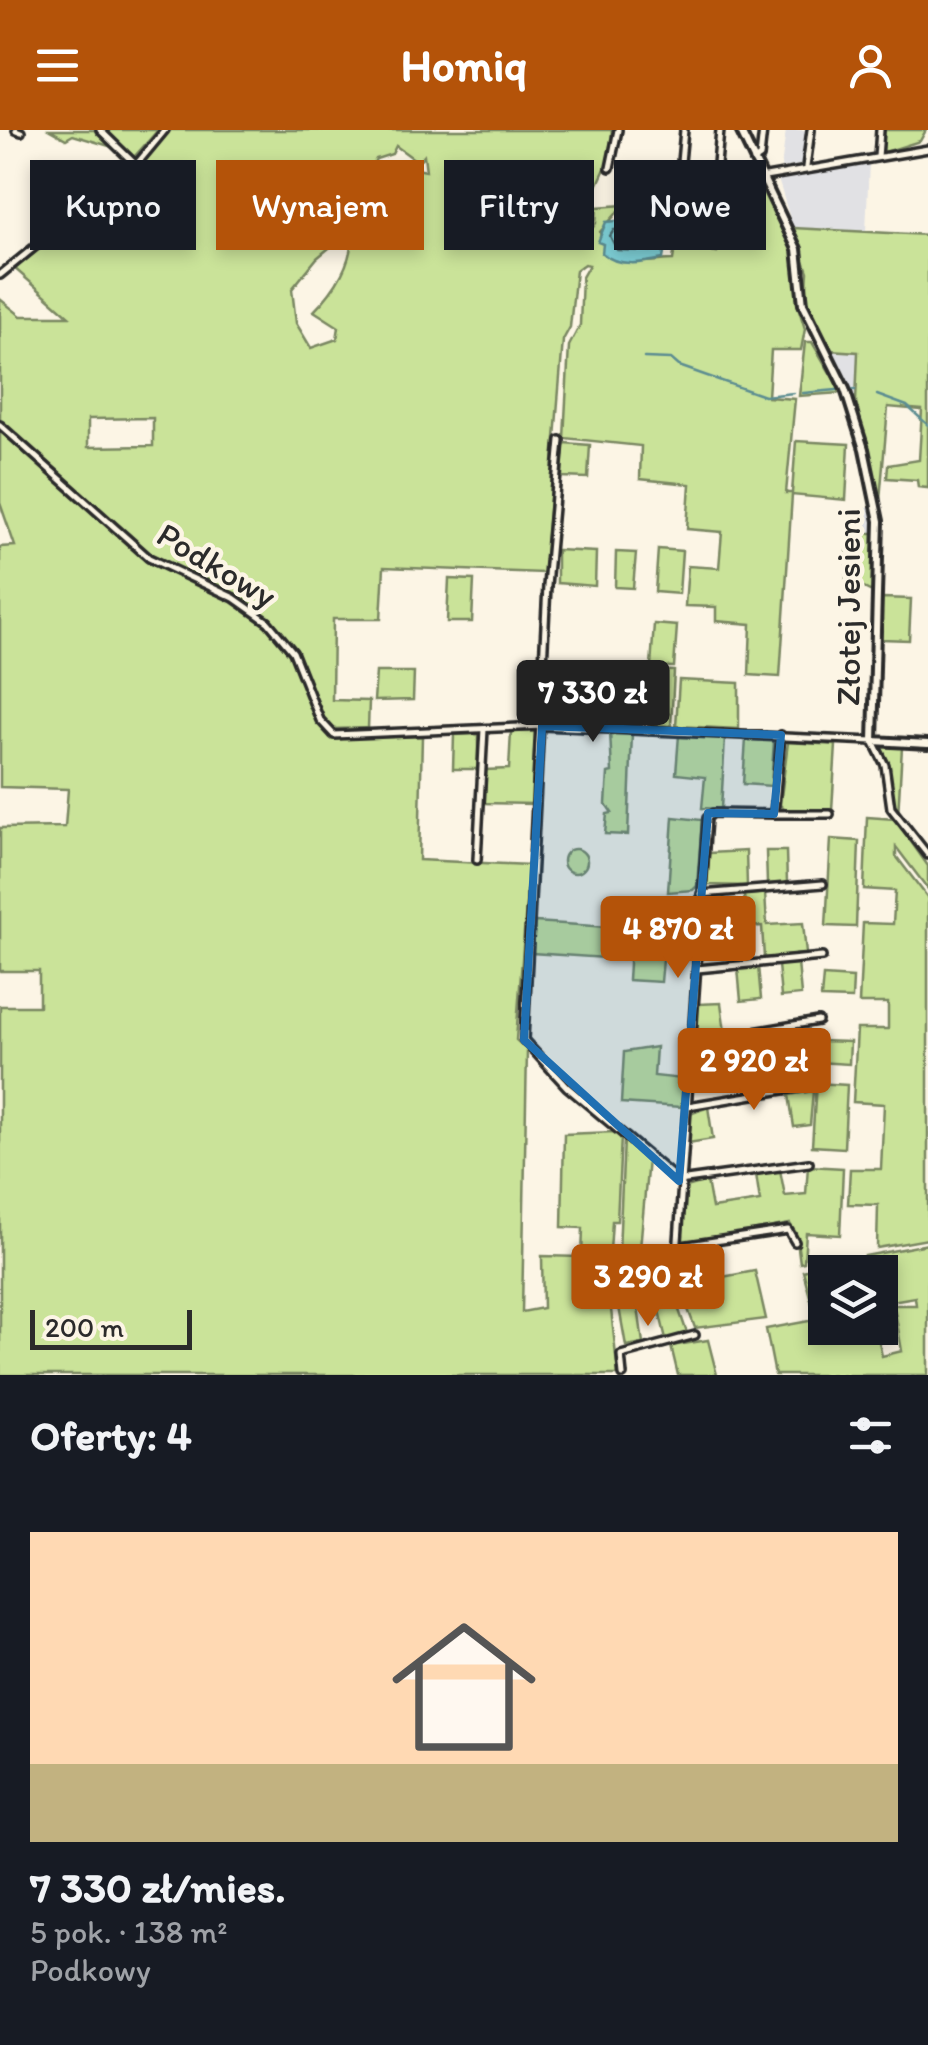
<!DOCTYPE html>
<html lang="pl">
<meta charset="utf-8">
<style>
:root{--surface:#171b24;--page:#242831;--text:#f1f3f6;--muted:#9ea1a6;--accent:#b45309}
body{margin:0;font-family:Itim,sans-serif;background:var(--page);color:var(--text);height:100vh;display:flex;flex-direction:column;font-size:38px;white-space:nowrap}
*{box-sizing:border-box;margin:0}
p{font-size:32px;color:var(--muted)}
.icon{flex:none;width:55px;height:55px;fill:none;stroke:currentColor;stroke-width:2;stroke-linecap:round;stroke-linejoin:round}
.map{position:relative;height:1245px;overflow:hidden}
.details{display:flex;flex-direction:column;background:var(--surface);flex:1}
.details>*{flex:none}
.top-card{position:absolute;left:30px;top:30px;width:870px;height:90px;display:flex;gap:20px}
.tools{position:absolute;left:808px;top:1125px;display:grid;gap:20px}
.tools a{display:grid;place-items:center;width:90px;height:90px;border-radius:0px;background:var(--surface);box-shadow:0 5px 15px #0003;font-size:50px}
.scale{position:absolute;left:30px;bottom:25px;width:162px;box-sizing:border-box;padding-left:10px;border:5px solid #2b2b2b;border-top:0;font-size:28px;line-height:35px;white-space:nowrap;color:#2b2b2b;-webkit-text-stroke:8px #fcf5e5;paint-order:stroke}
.price{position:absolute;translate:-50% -85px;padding:0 22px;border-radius:10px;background:var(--accent);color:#fff;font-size:32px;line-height:65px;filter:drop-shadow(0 2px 5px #0008)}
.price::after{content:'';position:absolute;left:50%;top:60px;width:30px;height:22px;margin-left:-15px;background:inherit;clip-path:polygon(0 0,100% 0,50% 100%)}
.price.active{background:#222;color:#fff}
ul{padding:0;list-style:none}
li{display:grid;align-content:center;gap:20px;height:530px;padding:0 30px}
li span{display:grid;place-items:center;height:310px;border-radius:0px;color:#555}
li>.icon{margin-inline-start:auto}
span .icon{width:180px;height:180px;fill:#fffc;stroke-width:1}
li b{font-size:42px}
h2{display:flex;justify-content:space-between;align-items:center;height:120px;padding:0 30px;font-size:42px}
.pill{padding:0 35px;border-radius:0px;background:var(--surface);box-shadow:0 5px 15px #0003;font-size:35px;line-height:90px}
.pill.active{background:var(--accent);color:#fff}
header{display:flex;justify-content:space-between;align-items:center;height:130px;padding:0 30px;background:var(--accent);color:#fff;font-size:45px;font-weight:700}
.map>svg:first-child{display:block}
.built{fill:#e1e1e4}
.green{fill:#cae399;stroke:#7a8762;stroke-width:2.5;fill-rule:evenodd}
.water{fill:#7dced5;stroke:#5c8d91;stroke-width:2.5}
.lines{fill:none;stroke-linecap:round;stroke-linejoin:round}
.shore{stroke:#4c6c6f;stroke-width:2.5}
.stream{stroke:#5c8d91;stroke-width:2.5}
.minor-casing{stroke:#2b2b2b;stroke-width:12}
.tertiary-casing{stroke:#2b2b2b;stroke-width:14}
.minor{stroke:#fcf5e5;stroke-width:5}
.tertiary{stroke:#fcf5e5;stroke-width:6}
.marked{fill:#1f6fb2;fill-opacity:0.2;stroke:#1f6fb2;stroke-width:8;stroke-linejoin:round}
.labels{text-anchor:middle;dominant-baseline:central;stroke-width:9;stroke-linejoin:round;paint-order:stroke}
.street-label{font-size:35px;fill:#2b2b2b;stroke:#fcf5e5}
</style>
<header><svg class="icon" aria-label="menu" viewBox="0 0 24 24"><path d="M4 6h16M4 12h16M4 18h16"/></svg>Homiq<svg class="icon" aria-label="person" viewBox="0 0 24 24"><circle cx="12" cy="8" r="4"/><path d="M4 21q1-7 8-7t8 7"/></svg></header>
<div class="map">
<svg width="928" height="1245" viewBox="0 0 928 1245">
<rect width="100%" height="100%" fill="#fcf5e5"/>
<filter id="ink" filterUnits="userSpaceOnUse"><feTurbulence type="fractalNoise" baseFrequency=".01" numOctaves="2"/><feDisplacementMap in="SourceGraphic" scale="20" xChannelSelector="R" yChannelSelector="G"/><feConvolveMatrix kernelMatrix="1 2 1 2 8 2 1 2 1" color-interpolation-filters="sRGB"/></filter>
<g filter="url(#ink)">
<g class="built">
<polygon points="786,0 808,0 804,30 800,35 781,38"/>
<polygon points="869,32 866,102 793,98 778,49"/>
<polygon points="831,220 859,222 856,272 851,261"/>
<polygon points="850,378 871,378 874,403 848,403"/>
</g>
<g class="green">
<polygon points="50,0 96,0 116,18 73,5 66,9"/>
<polygon points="105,0 158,0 134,27"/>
<path d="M167,0H612L609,30L576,102L587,106L596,93L597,77L624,75L600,102C604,142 644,131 673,130L675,117L717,122L721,94L680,92L678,71L760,52L796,128L797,173L805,199L801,220H771L768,267L795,269L786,363H792L796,311L849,314L846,370L792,365L780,547L749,545L751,494L716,491V477L685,476L688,436L719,438L722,402L687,399L690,354L640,349L641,316L564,308L569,216L580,195L582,147L589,135L584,134L576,140L570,197L563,210L544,443L384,437L381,489H333L332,570L369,571L368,598L331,599L330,607L422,606L419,730L529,735L516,910L527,920L522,1182L543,1178L542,1126L582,1127L583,1098L562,1097L564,1004L615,1002L621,1006L617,1091H612L608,1151L618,1245H0V876H39V841H0V698L65,697L68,659L0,657V417L15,416L0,373V169L21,186H69L13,137L137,38ZM396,16L418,32L424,25L426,41L416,39L397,65L370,68L369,42L376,29L392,24ZM351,100C355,130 335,160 314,181L339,197L337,209L311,218L296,193L292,159L317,128ZM153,288V316L88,317V289Z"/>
<polygon points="883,0 926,0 920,11 882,23"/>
<polygon points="793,98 928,105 928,358 918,357 917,350 887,348 888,335 919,330 922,280 888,277 880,370 856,272 858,222 829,220 806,171 808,142"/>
<polygon points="805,212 812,212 842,263 799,266"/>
<polygon points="564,313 590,315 588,348 562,347"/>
<polygon points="848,403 874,403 872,462 846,449"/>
<polygon points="658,419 682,421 679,464 655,462"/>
<polygon points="557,420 596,422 595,456 557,453"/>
<polygon points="616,422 636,423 633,458 615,457"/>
<polygon points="449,449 474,450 472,492 447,492"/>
<polygon points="882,468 911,469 909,510 881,509"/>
<polygon points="654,494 677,496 674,537 651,536"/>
<polygon points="615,539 674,541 671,596 651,595 651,565 614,564"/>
<polygon points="376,542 414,542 413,570 374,571"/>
<polygon points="679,550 739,553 739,599 676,596"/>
<polygon points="573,560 591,560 591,593 572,593"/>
<polygon points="537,601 533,674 482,673 484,640 509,639 511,602"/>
<polygon points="610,601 632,603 628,705 605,704 607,684 612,683 606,674 608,643 612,642"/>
<polygon points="478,604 478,639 453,639 454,605"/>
<polygon points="679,605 725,608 721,679 702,678 705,647 676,644"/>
<polygon points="746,609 774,610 771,656 743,654"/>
<polygon points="788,612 836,615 832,680 784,679 780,675"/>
<polygon points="879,616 902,617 898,686"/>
<polygon points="673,687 702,690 697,756 693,760 668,762"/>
<polygon points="867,687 895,689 928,736 928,759 896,717 896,726 928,768 928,1109 877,1118 878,1075 848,1074 850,1039 881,1039 884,974 853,972 857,899 888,899 888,873 859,873 863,793 893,794 895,761 864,759"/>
<polygon points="831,709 859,711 856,797 826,796"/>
<circle cx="575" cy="731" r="12"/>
<polygon points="746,721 747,756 707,755 709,723"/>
<polygon points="766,721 786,721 787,753 767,754"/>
<polygon points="765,763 767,795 803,793 806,824 764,828 762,796 747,797 744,765"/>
<polygon points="724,766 727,799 704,801 706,771"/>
<polygon points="535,792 622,798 620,829 532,823"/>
<polygon points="630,817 664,818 661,852 628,850"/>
<polygon points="798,833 801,865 781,867 778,835"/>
<polygon points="758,836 761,869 741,871 738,838"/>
<polygon points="823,846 853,848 852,869 821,868"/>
<polygon points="721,873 725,902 700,906 696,903 698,874"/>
<polygon points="790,901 792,956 768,959 765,904"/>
<polygon points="819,911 850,912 849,934 817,932"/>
<polygon points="717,912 721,939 693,943 695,919"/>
<polygon points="656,917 654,946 683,949 681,977 621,973 624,922"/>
<polygon points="816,953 847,955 844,1018 812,1016"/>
<polygon points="813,961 810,995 794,997 789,965"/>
<polygon points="708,977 713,1009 688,1013 690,984"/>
<polygon points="624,1009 648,1029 636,1163 643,1213 626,1216 617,1166"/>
<polygon points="808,1036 843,1038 840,1105 806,1103 804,1132 800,1133 796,1103 790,1094 686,1113 680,1109 683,1058 707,1051 712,1078 760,1071 756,1044 780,1040 785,1066 806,1064"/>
<polygon points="928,1114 928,1245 775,1245 766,1199 825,1188 825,1198 876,1198 882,1226 902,1221 894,1175 916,1175 915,1167 880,1173 880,1142 868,1142 865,1126"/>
<polygon points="844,1130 846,1142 825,1142 825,1183 815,1185 803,1141"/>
<polygon points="755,1141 766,1189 695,1198 679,1155"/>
<polygon points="671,1157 687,1203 666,1209 654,1160"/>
<polygon points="708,1210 717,1245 678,1245 671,1216"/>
</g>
<path class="water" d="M656,87L669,94L663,129C644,133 618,138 602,123L603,114L598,112L606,92Z"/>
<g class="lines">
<polygon class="shore" points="656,97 660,105 653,121 617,120 610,106 614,100"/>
<g class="stream">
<polyline points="644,228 671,229 679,236 764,266 794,263"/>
<polyline points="851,259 855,260"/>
<polyline points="803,263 837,260"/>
<polyline points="877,265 907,276 928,295"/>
</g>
<defs>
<g id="minor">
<polyline points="16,0 21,2"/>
<polyline points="100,0 136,35"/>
<polyline points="878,27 880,0"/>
<polyline points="754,31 760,27 763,0"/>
<polyline points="806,37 811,0"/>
<polyline points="610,38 618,0"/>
<polyline points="715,57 720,0"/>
<polyline points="678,64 684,0"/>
<polyline points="638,69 928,19"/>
<polyline points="0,145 136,35 165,0"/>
<polyline points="0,295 149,428 234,468 268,492 293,522 320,590 334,605 542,596 873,611 885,635 891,678 928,725"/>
<polyline points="560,310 547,456 524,910 567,957 679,1051 809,1033"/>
<polyline points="774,684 830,684"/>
<polyline points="477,730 484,599"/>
<polyline points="701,764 823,754"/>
<polyline points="697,839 822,827"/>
<polyline points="693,912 818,891"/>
<polyline points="688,976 814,955"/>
<polyline points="675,1117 788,1100 795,1112"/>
<polyline points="675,1155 707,688 713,683 774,684 781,605"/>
<polyline points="623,1245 621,1225 695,1205"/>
</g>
<polyline id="tertiary" points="740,0 797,119 803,174 845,259 864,319 879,391 873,611 928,614"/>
</defs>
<use href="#minor" class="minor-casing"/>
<use href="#tertiary" class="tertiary-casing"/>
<use href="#minor" class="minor"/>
<use href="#tertiary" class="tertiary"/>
</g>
</g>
<path class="marked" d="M542,596L781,605L774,684L708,683L679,1051L524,910Z"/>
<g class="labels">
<g class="street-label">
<text transform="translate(217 435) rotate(31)">Podkowy</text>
<text transform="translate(848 477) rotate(-90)">Złotej Jesieni</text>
</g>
</g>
</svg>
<div class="tools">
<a><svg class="icon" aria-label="layers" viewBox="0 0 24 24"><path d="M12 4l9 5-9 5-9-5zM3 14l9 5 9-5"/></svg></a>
</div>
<div class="scale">200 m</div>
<b class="price active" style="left:593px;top:615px">7 330 zł</b>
<b class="price" style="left:678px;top:851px">4 870 zł</b>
<b class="price" style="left:754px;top:983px">2 920 zł</b>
<b class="price" style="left:648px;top:1199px">3 290 zł</b>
<div class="top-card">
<a class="pill">Kupno</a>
<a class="pill active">Wynajem</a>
<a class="pill">Filtry</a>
<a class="pill">Nowe</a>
</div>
</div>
<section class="details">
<h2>Oferty: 4<svg class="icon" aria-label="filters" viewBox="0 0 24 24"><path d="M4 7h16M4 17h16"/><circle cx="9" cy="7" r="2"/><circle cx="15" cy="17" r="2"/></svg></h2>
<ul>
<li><span style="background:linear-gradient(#ffd9b3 75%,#c2b280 0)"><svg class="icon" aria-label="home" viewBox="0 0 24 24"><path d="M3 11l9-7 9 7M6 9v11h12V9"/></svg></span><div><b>7 330 zł/mies.</b><p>5 pok. · 138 m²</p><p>Podkowy</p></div></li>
</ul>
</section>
